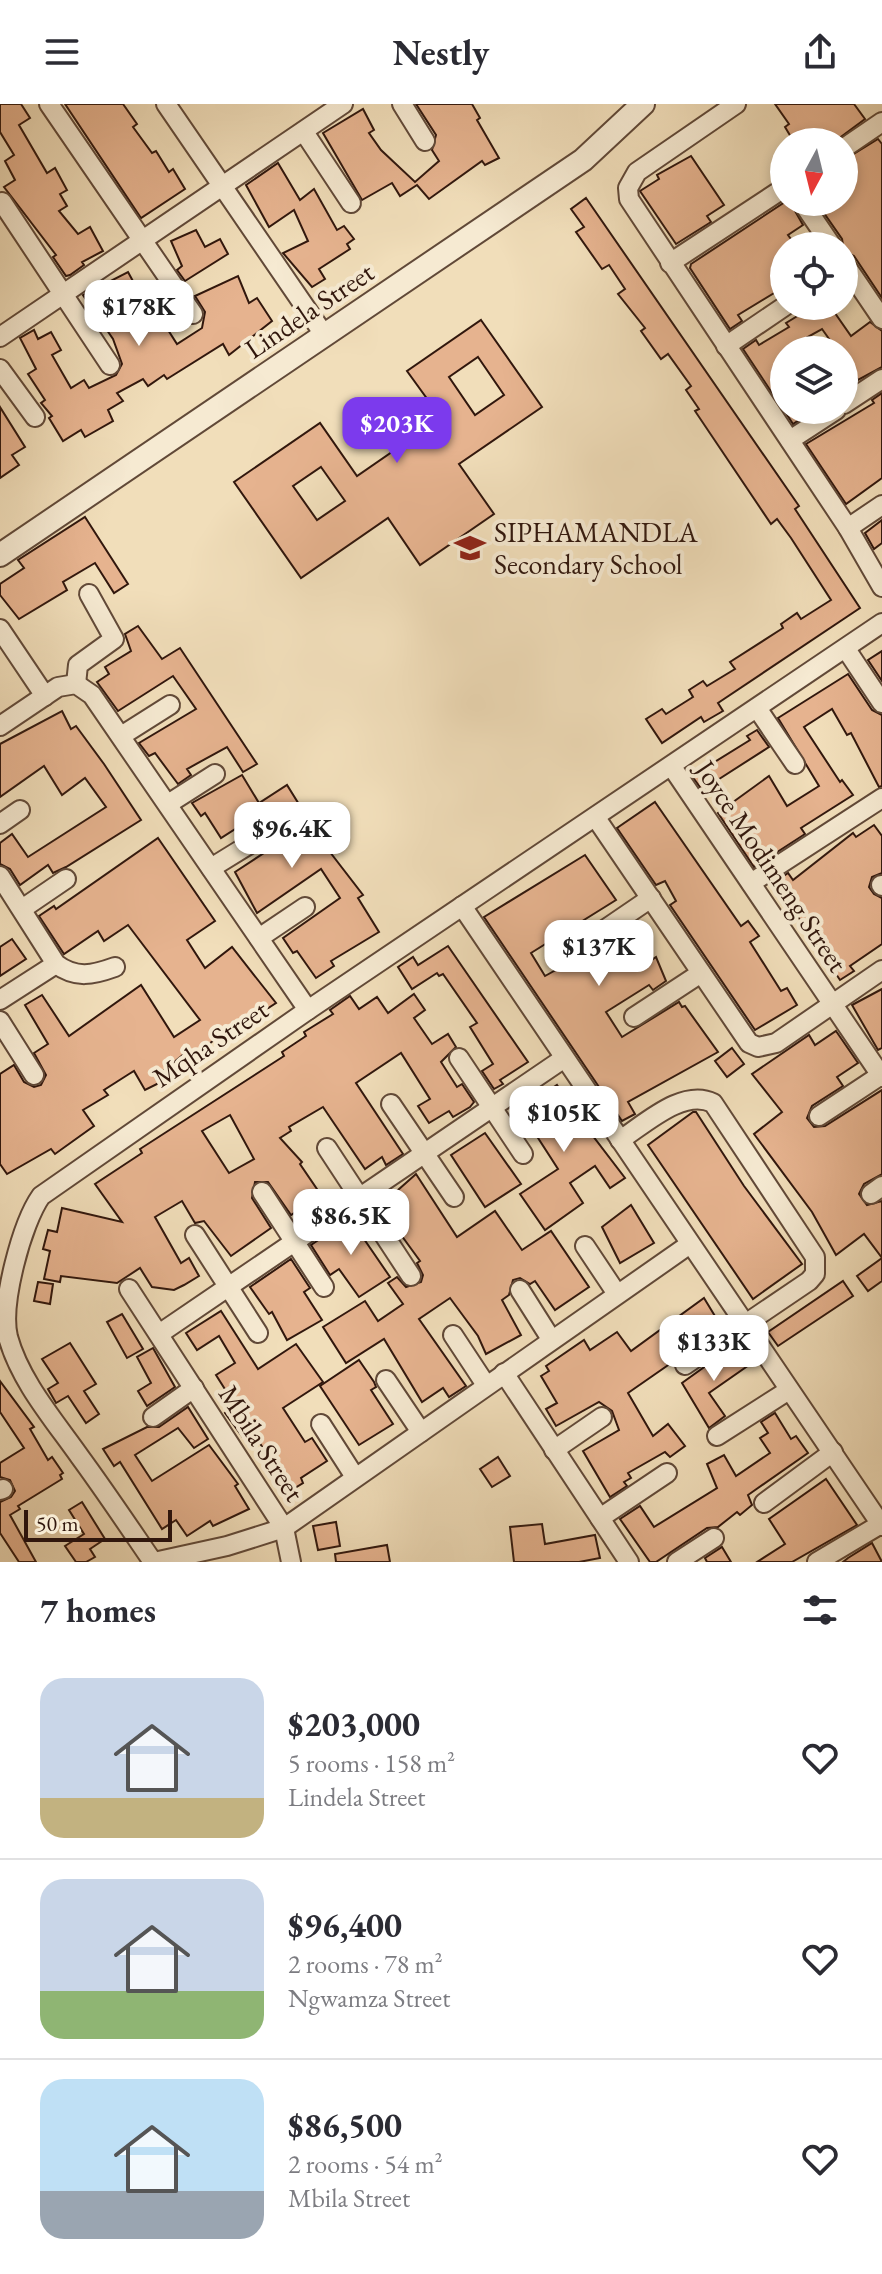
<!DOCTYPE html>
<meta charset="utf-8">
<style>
:root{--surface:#fff;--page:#f2f2f3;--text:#2b2b33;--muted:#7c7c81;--line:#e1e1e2;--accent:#7c3aed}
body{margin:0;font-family:"EB Garamond",serif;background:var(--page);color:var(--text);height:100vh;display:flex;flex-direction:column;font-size:30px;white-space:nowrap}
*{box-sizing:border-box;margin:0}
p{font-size:26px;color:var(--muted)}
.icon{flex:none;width:44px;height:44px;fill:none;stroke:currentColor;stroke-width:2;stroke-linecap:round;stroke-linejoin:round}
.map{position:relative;height:1458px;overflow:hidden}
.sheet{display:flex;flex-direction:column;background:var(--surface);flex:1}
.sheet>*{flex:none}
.needle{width:52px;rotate:187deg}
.fabs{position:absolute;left:770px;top:24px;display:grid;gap:16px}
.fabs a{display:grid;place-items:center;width:88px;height:88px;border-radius:50%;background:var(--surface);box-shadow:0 4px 12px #0003;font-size:40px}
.scale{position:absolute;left:24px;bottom:20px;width:148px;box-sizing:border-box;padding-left:8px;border:4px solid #31170d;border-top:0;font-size:22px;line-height:28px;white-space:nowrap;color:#31170d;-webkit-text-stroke:6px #f6ead2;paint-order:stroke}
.price{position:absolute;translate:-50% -68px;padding:0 18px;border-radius:16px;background:#fff;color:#222;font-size:26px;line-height:52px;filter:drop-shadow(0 2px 4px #0008)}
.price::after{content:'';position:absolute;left:50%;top:48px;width:24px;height:18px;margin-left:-12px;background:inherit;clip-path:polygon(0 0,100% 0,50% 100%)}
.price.current{background:var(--accent);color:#fff}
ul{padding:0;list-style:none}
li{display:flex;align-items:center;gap:24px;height:200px;padding:0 40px}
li+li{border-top:2px solid var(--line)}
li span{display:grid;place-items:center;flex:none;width:224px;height:160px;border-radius:24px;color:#555}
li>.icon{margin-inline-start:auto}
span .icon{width:96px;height:96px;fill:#fffc;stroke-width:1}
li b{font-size:34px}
h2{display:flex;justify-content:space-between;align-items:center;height:96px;padding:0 40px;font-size:34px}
header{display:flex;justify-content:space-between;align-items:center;height:104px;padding:0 40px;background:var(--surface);font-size:36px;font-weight:700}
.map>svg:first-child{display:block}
.building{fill:#e6b38f;stroke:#31170d;stroke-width:2;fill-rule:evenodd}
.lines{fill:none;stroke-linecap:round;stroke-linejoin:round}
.minor-casing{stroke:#614938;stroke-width:22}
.tertiary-casing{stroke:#614938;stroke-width:26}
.minor{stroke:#f6ead2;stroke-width:18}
.tertiary{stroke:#f6ead2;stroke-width:22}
.labels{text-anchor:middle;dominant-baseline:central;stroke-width:8;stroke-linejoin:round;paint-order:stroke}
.street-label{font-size:28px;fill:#31170d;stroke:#f6ead2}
.poi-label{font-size:28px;fill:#31170d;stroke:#f6ead2;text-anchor:start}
</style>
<header><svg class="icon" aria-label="menu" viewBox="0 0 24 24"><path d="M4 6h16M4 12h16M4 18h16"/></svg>Nestly<svg class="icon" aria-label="share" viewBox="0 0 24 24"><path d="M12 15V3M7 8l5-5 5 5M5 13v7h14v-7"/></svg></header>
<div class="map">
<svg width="882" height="1458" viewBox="0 0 882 1458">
<rect width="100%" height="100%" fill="#f1deba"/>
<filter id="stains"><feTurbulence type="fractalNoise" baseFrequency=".0025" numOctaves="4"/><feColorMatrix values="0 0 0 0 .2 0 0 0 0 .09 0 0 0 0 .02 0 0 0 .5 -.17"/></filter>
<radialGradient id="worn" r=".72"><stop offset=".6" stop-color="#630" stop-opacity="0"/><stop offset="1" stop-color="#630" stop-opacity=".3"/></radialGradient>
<g class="building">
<polygon points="0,0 21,0 30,14 19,21 47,69 55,64 67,86 60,90 67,102 59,107 78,130 90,123 103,147 82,158 84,161 70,171 66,172 53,153 56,151 4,83 15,76 5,57 14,51 0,28"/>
<polygon points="65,0 123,0 137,20 133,23 152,49 156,47 169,68 173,65 185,85 141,114"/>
<polygon points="416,0 472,0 480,14 477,16 499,54 485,61 482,57 429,95 417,81 400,92 392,79 362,96 323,29 363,5 374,26 369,29 381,46 415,78 439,57 432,46 436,31"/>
<polygon points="775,0 854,0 865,15 834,38 794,38 785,23 789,20"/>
<polygon points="878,35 882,40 882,194 854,152 844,147 842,135 824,109 844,98 844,56"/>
<polygon points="691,52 724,101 707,112 711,118 676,140 640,87 659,75 657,71"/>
<polygon points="278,59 300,96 314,85 337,126 344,122 354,135 347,140 350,145 319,165 325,175 312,183 283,149 308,137 294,106 269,123 246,81"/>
<polygon points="586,94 799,402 795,405 860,504 718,599 723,607 704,618 701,613 662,639 646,615 662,605 666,610 693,593 689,586 703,577 707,582 735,565 730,558 783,524 781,520 797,509 801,515 831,496 791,434 777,415 771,420 695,307 699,305 686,286 691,282 668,250 661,255 641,227 645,224 618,190 625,185 609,161 602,165 576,128 584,123 571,105"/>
<polygon points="785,98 790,98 803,121 788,131 796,142 784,142 784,183 738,211 742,217 730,225 690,164 691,160"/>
<polygon points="196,126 205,143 220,135 228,150 185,177 177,166 182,162 171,137"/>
<polygon points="128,168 141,192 158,180 169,197 156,207 177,240 202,224 205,208 195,192 238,172 249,199 257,194 272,217 229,251 223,240 167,275 164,271 148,282 143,275 117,289 123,297 108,306 113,317 85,333 81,326 63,337 49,314 52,312 41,299 45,296 28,270 36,265 20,234 34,226 38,235 51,228 61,246 52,251 71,284 84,276 89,284 116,271 122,260 113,235 83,191"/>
<polygon points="814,202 830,202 851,232 870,218 882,227 882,263 858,276 844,256 844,246 837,246 822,225 784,246 784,299 780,301 743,245 756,236 759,241 789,223 786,219"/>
<path d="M481,216L542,303L459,360L494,410L420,461L388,414L301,474L234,378L320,319L357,372L441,314L407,267ZM478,253L504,291L475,311L449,273ZM321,363L345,397L317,416L293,382Z"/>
<polygon points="882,289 882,374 846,400 806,340 874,299 872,296"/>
<polygon points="0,303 25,343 12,351 19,361 0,374"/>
<polygon points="784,306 814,306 793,320"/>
<polygon points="85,413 128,480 114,489 95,459 63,478 67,486 19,515 0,491 0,480 24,464 18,456"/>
<polygon points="882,416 882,439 874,445 865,429"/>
<polygon points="138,522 162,555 180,544 257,660 243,668 227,643 187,665 191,671 178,680 155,649 149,652 139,639 196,605 173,572 118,607 97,578 109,570 105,563 131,547 125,530"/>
<polygon points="882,547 882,577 868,556"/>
<polygon points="848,570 872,606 882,611 882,682 879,683 851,629 847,631 832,605 804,623 840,678 842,676 853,691 801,724 805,730 754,763 718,709 769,672 787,702 819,682 778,614"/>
<polygon points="62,607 71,625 76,622 104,660 141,716 66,763 53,769 48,761 20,781 10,765 0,760 0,739 12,730 28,753 106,703 85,674 62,691 44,662 0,693 0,640"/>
<polygon points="757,626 769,643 702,686 692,672 750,636 747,632"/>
<polygon points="242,671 259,699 287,681 323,739 363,791 358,794 379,828 331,857 334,862 316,874 297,847 293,849 283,834 340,794 321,765 257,809 235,768 273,743 269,729 254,713 221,734 205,709 201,712 192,699"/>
<polygon points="655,698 741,822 748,817 759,832 750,838 781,887 787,884 797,901 755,926 670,801 676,797 665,777 656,781 617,724"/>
<polygon points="874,721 882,732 882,769 872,773 869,783 874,790 882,794 882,840 850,862 854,867 840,876 775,778 788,769 793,776 853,729 856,733"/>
<polygon points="158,734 215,817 187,836 205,864 232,843 276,899 256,912 259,917 245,926 239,916 194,952 190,945 156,973 159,979 145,986 134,967 129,970 104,986 108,991 83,1006 94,1022 55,1050 51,1045 7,1070 0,1060 0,970 14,961 24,978 34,983 41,981 46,971 34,949 48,940 25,901 42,891 69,932 141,881 174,933 200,916 128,821 104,837 98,827 64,850 39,812 54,802 56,805"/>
<polygon points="585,751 616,796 531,849 545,872 633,823 653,855 656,853 666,877 653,886 649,881 606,908 622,933 679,898 682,903 685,902 718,948 628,998 635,1010 622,1017 484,813"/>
<polygon points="12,835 26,855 0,872 0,843"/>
<polygon points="448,842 528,958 500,976 503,980 494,985 482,967 493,960 470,923 477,919 443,870 439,872 437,869 412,885 398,863 413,853 418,861"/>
<polygon points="882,885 882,944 878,946 852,901"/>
<path d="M414,890L425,906L414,914L432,940L448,930L456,943L441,958L457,983L462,980L474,998L470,1003L453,1013L449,1007L429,1019L418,1002L430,995L401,949L356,979L403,1050L386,1061L382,1053L365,1065L323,1003L289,1023L291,1027L280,1034L302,1058L300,1060L321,1091L291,1111L268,1078H255L252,1094L271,1124L231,1152L204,1117L195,1119L182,1097L155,1113L181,1159L189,1154L199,1172L184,1181L174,1186L152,1183L140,1164L117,1179L61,1172L60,1178L44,1175L50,1147L43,1145L48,1126L57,1128L62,1104L122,1118L95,1080L142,1049L140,1045L284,952L282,948L306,932L304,928L333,910L330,906L350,892L359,905L377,893L388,909ZM230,1011L254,1055L229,1069L202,1027Z"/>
<polygon points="836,927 858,959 837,973 843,982 812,1002 807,1014 814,1023 825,1022 882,986 882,1070 864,1080 859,1090 867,1101 882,1097 882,1177 868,1187 857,1172 882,1154 864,1130 836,1151 812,1108 754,1030 782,1008 752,970 809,931 815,941"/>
<polygon points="732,944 744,960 727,973 715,957"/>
<polygon points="557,981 568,997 576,991 601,1028 593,1032 625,1074 610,1084 595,1062 570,1079 583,1099 545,1126 520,1090 558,1065 520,1006"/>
<polygon points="693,1008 696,1008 744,1082 802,1160 753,1195 648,1041"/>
<polygon points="485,1029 521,1080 485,1103 451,1051"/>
<polygon points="416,1070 457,1133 495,1107 522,1146 551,1127 589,1183 555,1206 535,1177 530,1180 520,1174 513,1176 509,1191 502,1196 521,1231 486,1250 478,1232 450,1194 419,1215 466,1282 449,1293 443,1284 422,1298 384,1235 346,1259 323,1223 365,1197 378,1217 403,1200 388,1179 397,1173 406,1183 421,1178 423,1171 417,1159 420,1157 380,1102"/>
<polygon points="631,1101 654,1139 620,1159 602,1123"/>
<polygon points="351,1114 355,1119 360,1115 370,1131 364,1135 390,1173 359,1193 339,1165 330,1171 311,1141"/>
<polygon points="291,1155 310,1184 304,1188 322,1216 287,1236 272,1208 269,1210 250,1183"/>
<polygon points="843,1177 853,1192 778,1242 768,1228"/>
<polygon points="38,1178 53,1180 50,1200 34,1197"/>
<polygon points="704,1194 721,1222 701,1236 694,1227 667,1246 674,1257 628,1289 653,1332 668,1320 685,1342 670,1353 665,1348 628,1369 631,1374 624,1378 627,1382 610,1393 583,1347 619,1326 612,1307 599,1298 556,1322 546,1305 557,1299 541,1272 549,1267 546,1262 584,1236 590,1246 617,1228 631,1247"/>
<polygon points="221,1207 258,1265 296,1240 323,1278 283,1304 305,1338 312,1334 327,1357 301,1374 303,1379 290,1387 251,1325 242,1332 225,1309 235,1301 216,1271 235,1259 219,1232 197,1246 186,1229"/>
<polygon points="122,1210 143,1245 127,1254 107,1218"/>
<polygon points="70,1239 96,1280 84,1287 99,1310 86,1319 68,1292 56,1299 48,1285 58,1279 42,1255"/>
<polygon points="735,1241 749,1261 709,1289 725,1312 709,1324 682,1279"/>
<polygon points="153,1244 175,1283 147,1302 138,1287 151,1279 137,1253"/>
<polygon points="359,1256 374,1278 376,1283 371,1286 393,1320 359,1341 320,1282"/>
<polygon points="0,1277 34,1323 30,1325 48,1356 52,1353 63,1369 60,1371 62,1375 18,1402 20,1405 10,1411 36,1458 19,1458 0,1429 0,1398 11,1393 15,1387 10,1376 0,1373 0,1359 24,1344 0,1308"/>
<polygon points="188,1303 208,1335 194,1344 178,1324 135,1351 152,1377 209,1341 238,1380 235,1382 249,1405 213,1422 210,1417 187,1432 176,1416 162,1425 120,1358 114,1362 103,1345 147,1323 159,1323"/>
<polygon points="775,1309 791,1335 796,1332 808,1349 748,1391 752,1401 740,1411 737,1408 718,1423 707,1424 656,1458 650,1458 620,1415 640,1402 654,1423 717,1384 707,1360 724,1351 736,1372 770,1349 760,1334 768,1329 761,1318"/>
<polygon points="498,1353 510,1372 492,1383 480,1365"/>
<polygon points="826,1375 857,1421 792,1458 757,1458 785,1440 769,1415"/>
<polygon points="82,1398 105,1435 90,1445 95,1453 86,1458 76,1458 65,1442 84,1430 69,1406"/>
<polygon points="336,1418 340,1442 318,1446 313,1422"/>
<polygon points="542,1420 545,1440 595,1431 600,1454 579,1458 514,1458 510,1423"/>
<polygon points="872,1439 882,1458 843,1458 848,1454"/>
<polygon points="387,1441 390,1458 336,1458 335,1450"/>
<polygon points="722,1443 731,1458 707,1458 705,1454"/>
</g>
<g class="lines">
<defs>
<g id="minor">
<polyline points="49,0 193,210"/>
<polyline points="166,0 325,232"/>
<polyline points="402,0 425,37"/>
<polyline points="736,0 637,68 628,84 629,95 848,424 882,483"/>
<polyline points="304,28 351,99"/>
<polyline points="844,44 882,18"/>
<polyline points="2,98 110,261"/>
<polyline points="802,98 832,142"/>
<polyline points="670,159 784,84"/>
<polyline points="844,159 882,215"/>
<polyline points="0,233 343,0"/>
<polyline points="726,242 785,202"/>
<polyline points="0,265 35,313"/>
<polyline points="844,300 882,275"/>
<polyline points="790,336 836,306"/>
<polyline points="848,424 882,401"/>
<polyline points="0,525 45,592"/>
<polyline points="846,545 882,599"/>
<polyline points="76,580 78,561 114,535 89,490"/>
<polyline points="757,604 795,660"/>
<polyline points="0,622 58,583 76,580 92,591 308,906"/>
<polyline points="121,632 170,601"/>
<polyline points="672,663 882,973"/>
<polyline points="168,700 215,670"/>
<polyline points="596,714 749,939 758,943 776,939 882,866"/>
<polyline points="0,720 20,706"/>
<polyline points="211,764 258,735"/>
<path d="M0,772L56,860C76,875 93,871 115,863"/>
<polyline points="751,779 882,694"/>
<polyline points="881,781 882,782"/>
<polyline points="462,802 882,1422"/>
<polyline points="22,805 66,775"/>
<polyline points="259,834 305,803"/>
<polyline points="588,837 651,794"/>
<polyline points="0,896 56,860"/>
<polyline points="634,913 701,869"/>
<polyline points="0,917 34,971"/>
<polyline points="459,954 523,1050"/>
<polyline points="391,1000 454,1093"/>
<polyline points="819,1012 881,971"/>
<path d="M620,1036C645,1020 683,984 713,999L815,1153V1170L809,1177L685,1261"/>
<polyline points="327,1044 411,1172"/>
<polyline points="262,1088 324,1183"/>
<polyline points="871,1090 882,1082"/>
<polyline points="195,1131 258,1229"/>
<polyline points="585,1142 617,1190"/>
<polyline points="129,1185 284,1424 291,1458"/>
<polyline points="520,1186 551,1235"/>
<polyline points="159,1230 563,955"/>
<polyline points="453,1231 486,1281"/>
<polyline points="504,1269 629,1458"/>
<polyline points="386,1276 421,1328"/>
<polyline points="153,1313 194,1284"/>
<polyline points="321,1320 355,1373"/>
<polyline points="717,1332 789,1286"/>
<polyline points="554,1346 602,1313"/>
<polyline points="0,1386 3,1385"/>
<polyline points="764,1399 833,1348"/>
<polyline points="600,1414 667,1369"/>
<path d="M153,1458C129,1423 105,1387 80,1353C54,1316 20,1277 8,1233C0,1200 22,1119 41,1092L308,906L882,519"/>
<polyline points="154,1458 227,1442 284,1424 690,1140"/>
<polyline points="677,1458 714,1434"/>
<polyline points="817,1458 881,1420"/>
</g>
<polyline id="tertiary" points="0,451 583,56 643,0"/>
</defs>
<use href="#minor" class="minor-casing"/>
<use href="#tertiary" class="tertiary-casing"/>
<use href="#minor" class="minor"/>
<use href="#tertiary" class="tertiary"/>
</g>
<defs>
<symbol id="school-bare" viewBox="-9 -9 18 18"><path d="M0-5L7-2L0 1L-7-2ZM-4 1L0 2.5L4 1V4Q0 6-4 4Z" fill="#8f2418" stroke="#f6ead2" stroke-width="2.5" paint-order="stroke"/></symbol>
</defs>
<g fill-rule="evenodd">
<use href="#school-bare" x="448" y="422" width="44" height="44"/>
</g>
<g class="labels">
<g class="street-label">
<text transform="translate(309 206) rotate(-34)">Lindela Street</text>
<text transform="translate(772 762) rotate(56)">Joyce Modimeng Street</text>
<text transform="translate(210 939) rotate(-34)">Mqha Street</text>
<text transform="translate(262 1339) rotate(57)">Mbila Street</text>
</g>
<g class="poi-label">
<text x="494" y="428">SIPHAMANDLA<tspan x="494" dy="32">Secondary School</tspan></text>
</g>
</g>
<rect width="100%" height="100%" filter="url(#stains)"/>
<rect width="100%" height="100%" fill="url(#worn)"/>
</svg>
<div class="fabs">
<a><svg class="needle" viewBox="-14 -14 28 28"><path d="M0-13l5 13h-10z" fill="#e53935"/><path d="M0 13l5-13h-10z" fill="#7c7c81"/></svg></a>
<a><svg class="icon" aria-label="locate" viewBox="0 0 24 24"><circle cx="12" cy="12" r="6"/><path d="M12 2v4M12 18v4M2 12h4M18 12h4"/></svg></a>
<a><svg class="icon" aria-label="layers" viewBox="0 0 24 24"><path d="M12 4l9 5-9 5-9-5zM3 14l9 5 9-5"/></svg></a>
</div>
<div class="scale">50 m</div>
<b class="price" style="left:139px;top:244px">$178K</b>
<b class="price current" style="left:397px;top:361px">$203K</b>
<b class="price" style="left:292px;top:766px">$96.4K</b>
<b class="price" style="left:599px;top:884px">$137K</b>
<b class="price" style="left:564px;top:1050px">$105K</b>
<b class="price" style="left:351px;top:1153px">$86.5K</b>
<b class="price" style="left:714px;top:1279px">$133K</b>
</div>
<section class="sheet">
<h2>7 homes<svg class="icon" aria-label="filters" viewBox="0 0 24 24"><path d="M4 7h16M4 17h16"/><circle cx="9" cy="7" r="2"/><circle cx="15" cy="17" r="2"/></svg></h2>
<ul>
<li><span style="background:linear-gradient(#c9d6e8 75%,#c2b280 0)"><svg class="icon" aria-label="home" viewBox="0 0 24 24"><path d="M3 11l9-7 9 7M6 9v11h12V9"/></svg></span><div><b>$203,000</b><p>5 rooms · 158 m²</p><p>Lindela Street</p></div><svg class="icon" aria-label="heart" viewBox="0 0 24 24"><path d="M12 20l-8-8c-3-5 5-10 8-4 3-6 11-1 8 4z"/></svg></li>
<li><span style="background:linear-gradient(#c9d6e8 70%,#8fb573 0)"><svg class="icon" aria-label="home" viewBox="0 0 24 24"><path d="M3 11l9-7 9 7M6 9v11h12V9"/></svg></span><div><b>$96,400</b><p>2 rooms · 78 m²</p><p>Ngwamza Street</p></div><svg class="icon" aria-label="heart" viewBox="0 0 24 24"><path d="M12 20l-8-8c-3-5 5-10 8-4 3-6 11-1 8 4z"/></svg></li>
<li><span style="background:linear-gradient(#bfe0f5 70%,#9aa5b1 0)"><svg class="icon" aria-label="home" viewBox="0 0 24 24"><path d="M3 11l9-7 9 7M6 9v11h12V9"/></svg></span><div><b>$86,500</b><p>2 rooms · 54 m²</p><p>Mbila Street</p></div><svg class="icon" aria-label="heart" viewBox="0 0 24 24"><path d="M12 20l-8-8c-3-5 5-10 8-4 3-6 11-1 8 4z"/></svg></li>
</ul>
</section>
